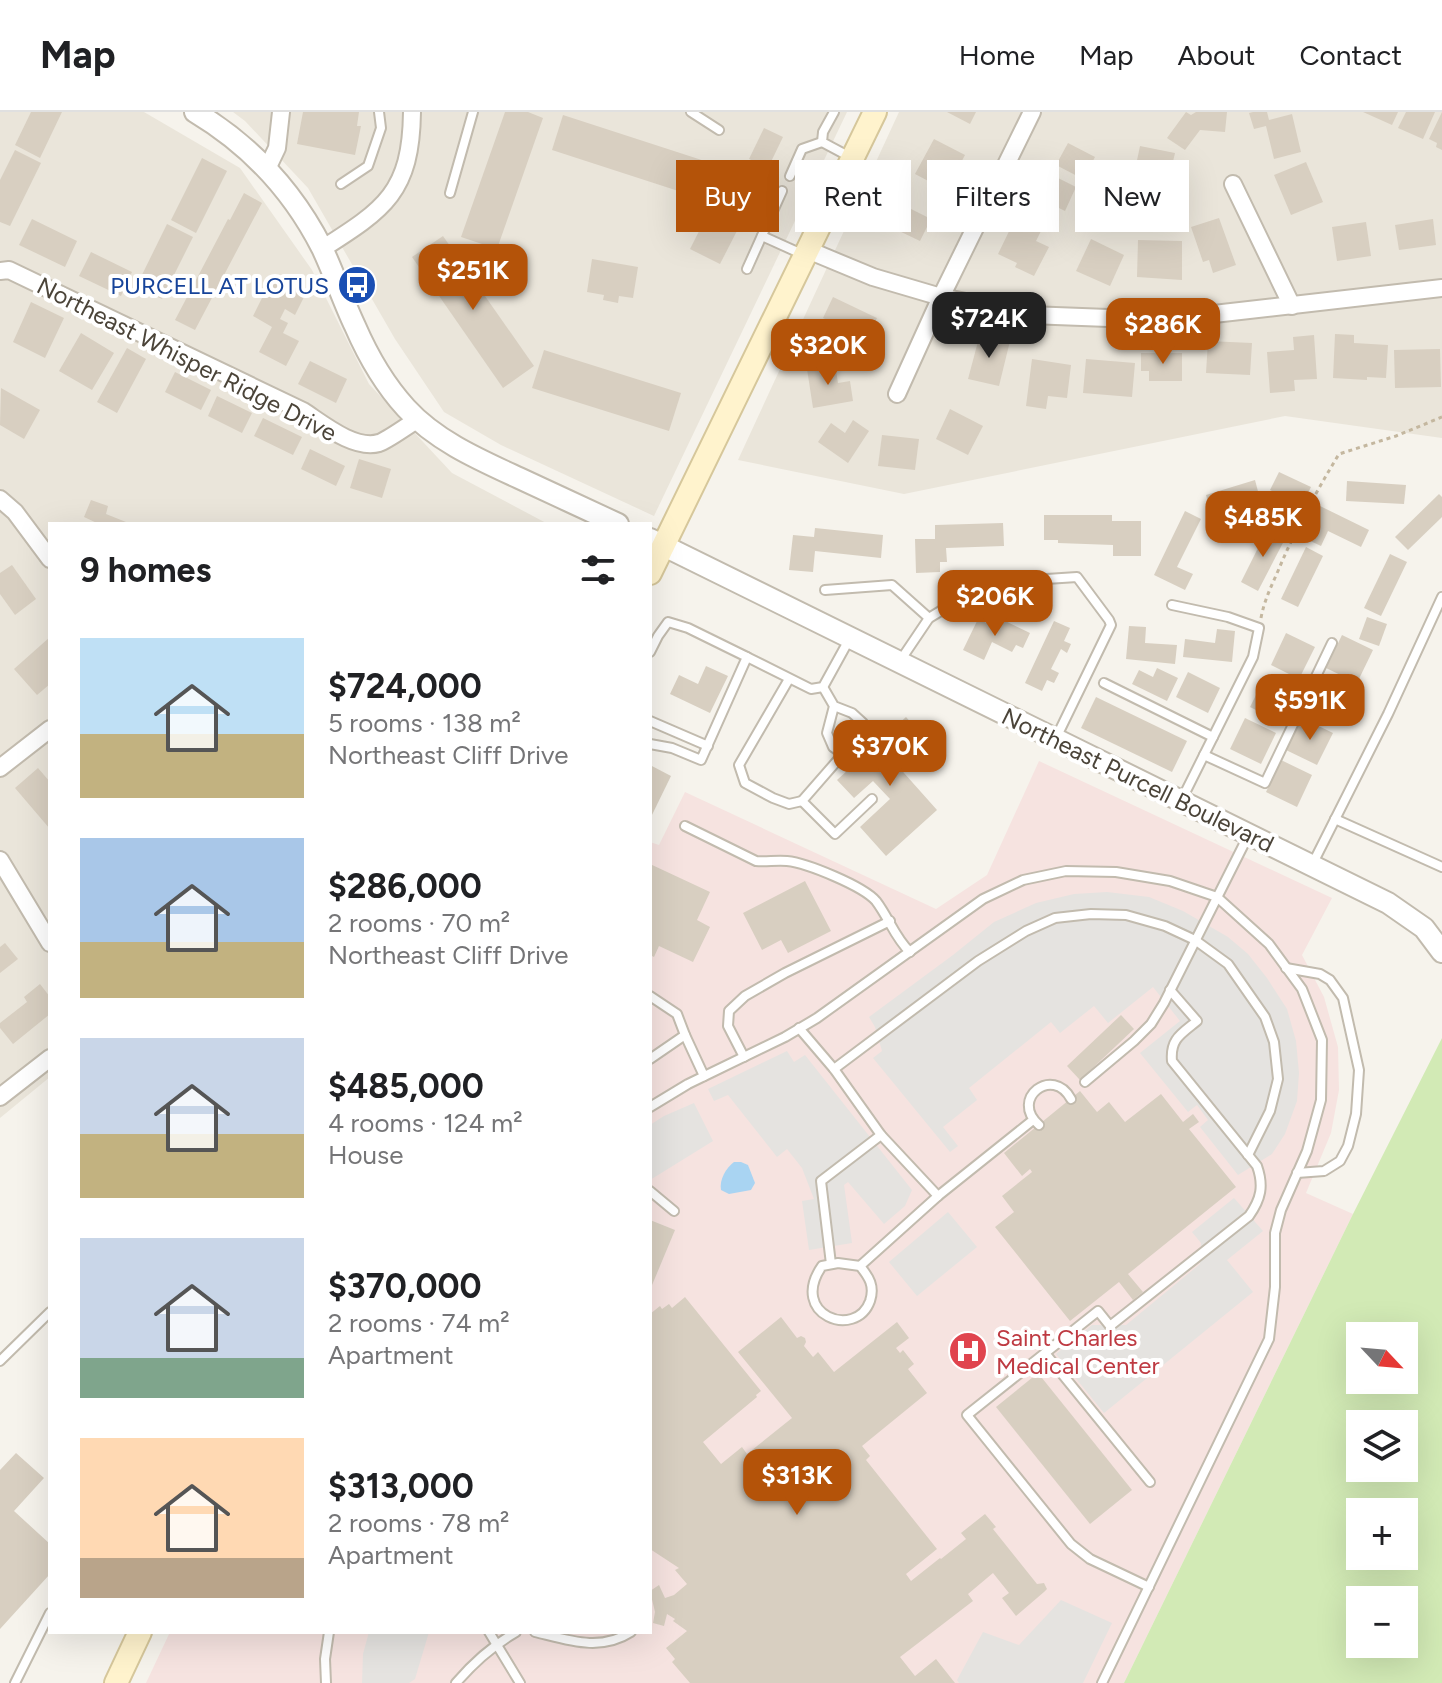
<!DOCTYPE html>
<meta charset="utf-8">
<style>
:root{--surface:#fff;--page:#f6f6f6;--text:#202124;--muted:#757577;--line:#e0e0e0;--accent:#b45309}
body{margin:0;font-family:Figtree,sans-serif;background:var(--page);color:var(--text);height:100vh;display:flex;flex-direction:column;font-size:30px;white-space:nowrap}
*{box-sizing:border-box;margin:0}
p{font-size:26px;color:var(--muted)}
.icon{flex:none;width:44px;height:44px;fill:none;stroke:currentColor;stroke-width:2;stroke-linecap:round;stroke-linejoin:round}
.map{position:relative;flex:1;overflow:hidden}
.sheet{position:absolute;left:48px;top:410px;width:604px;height:1112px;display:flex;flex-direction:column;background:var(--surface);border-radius:0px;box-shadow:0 8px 32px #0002}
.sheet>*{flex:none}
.guide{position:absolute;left:676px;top:48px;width:646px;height:72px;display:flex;gap:16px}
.needle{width:52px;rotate:116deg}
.buttons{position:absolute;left:1346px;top:1210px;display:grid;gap:16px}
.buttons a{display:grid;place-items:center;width:72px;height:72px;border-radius:0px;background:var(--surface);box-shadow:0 8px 32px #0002;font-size:40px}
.price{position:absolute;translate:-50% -68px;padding:0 18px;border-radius:16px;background:var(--accent);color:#fff;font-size:26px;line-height:52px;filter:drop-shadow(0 2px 4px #0008)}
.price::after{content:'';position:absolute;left:50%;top:48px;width:24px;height:18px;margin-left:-12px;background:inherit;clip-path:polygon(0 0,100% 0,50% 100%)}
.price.active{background:#222;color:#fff}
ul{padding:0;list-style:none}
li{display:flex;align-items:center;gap:24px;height:200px;padding:0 32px}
li span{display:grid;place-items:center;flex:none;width:224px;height:160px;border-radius:0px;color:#555}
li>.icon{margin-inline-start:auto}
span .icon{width:96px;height:96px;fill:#fffc;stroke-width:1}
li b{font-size:34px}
h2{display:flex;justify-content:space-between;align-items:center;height:96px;padding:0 32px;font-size:34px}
.pill{padding:0 28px;border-radius:0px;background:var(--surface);box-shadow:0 8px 32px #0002;font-size:28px;line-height:72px}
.pill.active{background:var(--accent);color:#fff}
header{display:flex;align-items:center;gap:48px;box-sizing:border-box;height:112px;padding:0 40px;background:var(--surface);border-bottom:2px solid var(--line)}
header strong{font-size:38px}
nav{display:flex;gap:44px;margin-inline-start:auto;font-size:28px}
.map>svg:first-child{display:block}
.residential{fill:#eae5da}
.medical{fill:#f6e3e0}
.green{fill:#d2eab5;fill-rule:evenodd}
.parking{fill:#e5e3e0}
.water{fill:#a9d4f2}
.building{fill:#d8cfc1}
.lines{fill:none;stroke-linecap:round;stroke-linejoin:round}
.service-casing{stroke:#c2bbae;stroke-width:12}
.minor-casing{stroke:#c2bbae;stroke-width:20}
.tertiary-casing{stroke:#c2bbae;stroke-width:24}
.secondary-casing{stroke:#d6c79b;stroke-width:26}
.path{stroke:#c4b79f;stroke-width:3;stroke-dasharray:4 4;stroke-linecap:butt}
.service{stroke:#fff;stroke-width:8}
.minor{stroke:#fff;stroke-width:16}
.tertiary{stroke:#fff;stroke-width:20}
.secondary{stroke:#fff3cd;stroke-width:22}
.labels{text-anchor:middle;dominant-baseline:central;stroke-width:8;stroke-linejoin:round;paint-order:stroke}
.transit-label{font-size:24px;fill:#164399;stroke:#fff;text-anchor:end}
.street-label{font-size:24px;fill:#4b4439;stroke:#fff}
.health-label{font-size:24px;fill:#be3a42;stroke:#fff;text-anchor:start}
</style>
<header>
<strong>Map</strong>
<nav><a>Home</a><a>Map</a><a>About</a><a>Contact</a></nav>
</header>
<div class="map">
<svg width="1442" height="1571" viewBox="0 0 1442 1571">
<rect width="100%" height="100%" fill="#f6f3ec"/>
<g class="residential">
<polygon points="0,0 144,0 240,56 312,158 369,272 452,361 548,412 50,412 50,965 0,1006"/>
<polygon points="233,0 847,0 654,404 501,333 444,300 395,227 308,76 245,9"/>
<polygon points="899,0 1442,0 1442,326 1285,304 904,382 738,348"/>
</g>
<polygon class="medical" points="1039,649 1332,786 1302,843 1324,885 1338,935 1339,978 1331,1021 1306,1081 1353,1102 1124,1571 146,1571 170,1520 650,1520 650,730 659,733 685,680 936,797 987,763"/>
<path class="green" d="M1442,926V1571H1124L1353,1102ZM1360,1224H1404V1268H1360ZM1360,1312H1404V1356H1360ZM1360,1400H1404V1444H1360ZM1360,1488H1404V1532H1360Z"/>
<g class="parking">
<polygon points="1107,780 1149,785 1183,799 1228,825 1248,842 1267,866 1287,897 1296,929 1299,961 1297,989 1285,1022 1272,1042 1238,1063 1200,1015 1208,1008 1197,993 1188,1000 1140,941 1180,909 1153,875 1108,911 1094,894 1060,921 1051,910 969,976 977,988 943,1015 958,1034 950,1040 873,946 882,939 875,915 869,905 953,843 994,810 1036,791 1074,782"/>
<polygon points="787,939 794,950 805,943 912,1078 905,1094 884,1112 848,1070 844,1073 852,1131 809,1138 802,1089 814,1087 802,1056 787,1037 777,1045 728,983 714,989 708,977"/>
<polygon points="694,991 713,1029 650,1068 650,1013 664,1004"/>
<polygon points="1234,1086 1263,1119 1227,1148 1253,1180 1104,1301 1056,1242 1092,1213 1126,1213 1200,1152 1201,1131 1192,1120"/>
<polygon points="948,1100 977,1135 917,1184 889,1150"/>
<polygon points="1061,1488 1112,1511 1083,1571 959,1571 957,1568 983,1520 1019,1533"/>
<polygon points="369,1520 429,1520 415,1567 409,1571 362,1571 363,1542"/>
</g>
<path class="water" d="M734,1050H741L748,1053L755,1071L751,1078L729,1082L721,1078C719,1068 726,1056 734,1050Z"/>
<g class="building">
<polygon points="31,0 62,0 40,46 15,33"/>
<polygon points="303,0 359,0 357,14 361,14 355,43 297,32"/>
<polygon points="505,0 528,0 543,6 497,137 461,125"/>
<polygon points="947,0 976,0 970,12"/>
<polygon points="1186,0 1191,3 1196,0 1227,0 1225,20 1200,18 1185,38 1167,26"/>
<polygon points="1253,0 1267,0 1269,8 1292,2 1301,40 1274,47 1266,14 1254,17 1249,1"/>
<polygon points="1363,0 1398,0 1392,13"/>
<polygon points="1406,0 1435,0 1423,27 1398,16"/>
<polygon points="1442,0 1442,38 1436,35 1437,31 1429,27"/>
<polygon points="563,3 714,52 703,87 552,38"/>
<polygon points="764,16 783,25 768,56 749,47"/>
<polygon points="934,27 965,43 955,62 961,65 948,91 932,82 936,73 915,62"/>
<polygon points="1068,31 1095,45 1083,67 1056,53"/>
<polygon points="1140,34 1175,41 1165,84 1131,77"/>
<polygon points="15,38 41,51 10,114 0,110 0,68"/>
<polygon points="202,46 227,59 196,121 171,108"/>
<polygon points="1306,50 1323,90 1291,103 1274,63"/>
<polygon points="1040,57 1076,75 1065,99 1059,96 1050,114 1019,99"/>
<polygon points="729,60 759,76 720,152 690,137"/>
<polygon points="244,81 262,91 195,218 175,208 228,107 230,108"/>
<polygon points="881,82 931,107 920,129 870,105"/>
<polygon points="1219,106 1236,153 1213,161 1209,148 1203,150 1191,115"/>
<polygon points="32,107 77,129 65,155 19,133"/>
<polygon points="1015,107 1041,119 1036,129 1049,135 1034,164 1015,155 1017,151 998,142"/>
<polygon points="1433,107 1436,133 1399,138 1395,113"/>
<polygon points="1366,110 1371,144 1337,149 1332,115"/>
<polygon points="167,112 193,125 162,187 136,175"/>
<polygon points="443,124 534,254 503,276 412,145"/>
<polygon points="1091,127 1124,143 1110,174 1076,159"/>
<polygon points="1138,128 1182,129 1182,168 1137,165"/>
<polygon points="91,140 132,160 121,184 79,164"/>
<polygon points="592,147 638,155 633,186 619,184 618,191 603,188 604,183 587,180"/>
<polygon points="273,164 306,181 295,203 285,197 280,207 288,211 283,221 299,229 286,254 259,240 272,215 253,204"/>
<polygon points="833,185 877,206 866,227 823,206"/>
<polygon points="31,190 64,206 45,246 13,230"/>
<polygon points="81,221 114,241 92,278 59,259"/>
<polygon points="980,222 1010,229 999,274 968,267"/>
<polygon points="1335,222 1354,223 1354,231 1388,233 1386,266 1367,265 1367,268 1333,266"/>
<polygon points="1314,223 1317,267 1294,268 1295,279 1270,281 1267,240 1294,238 1293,225"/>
<polygon points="1208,229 1252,231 1250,263 1206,261"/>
<polygon points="127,236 146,247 117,301 97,290"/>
<polygon points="1440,237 1441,275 1395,276 1394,238"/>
<polygon points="544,238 681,281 669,319 532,276"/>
<polygon points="1141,241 1182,241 1182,269 1149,269 1149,259 1141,259"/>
<polygon points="1032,247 1071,253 1067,286 1048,284 1046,297 1026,294"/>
<polygon points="1086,247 1135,251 1132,285 1083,281"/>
<polygon points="310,249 347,267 336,291 298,272"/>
<polygon points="835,252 838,271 850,269 853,289 813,296 807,257"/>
<polygon points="175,260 211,278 201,298 165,280"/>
<polygon points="1,276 40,298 24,327 0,313"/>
<polygon points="217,284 252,301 242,321 208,304"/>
<polygon points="950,297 983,314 968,343 936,327"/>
<polygon points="263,306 302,325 293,343 254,324"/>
<polygon points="853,308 869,319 848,351 818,330 831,311 845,321"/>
<polygon points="882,323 919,327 915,358 878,354"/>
<polygon points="310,337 345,354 336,374 301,357"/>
<polygon points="359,347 391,357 382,386 350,376"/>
<polygon points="1279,360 1311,375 1289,419 1273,412 1286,386 1270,378"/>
<polygon points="1255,368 1260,387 1211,402 1206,383"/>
<polygon points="1347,369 1406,373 1404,392 1346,389"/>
<polygon points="1439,382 1442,385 1442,405 1408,438 1395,425"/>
<polygon points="91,388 108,394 106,402 131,412 99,412 84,405"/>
<polygon points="1320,394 1369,418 1361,435 1328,419 1321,434 1304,426"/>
<polygon points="1185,399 1201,407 1177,455 1193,462 1185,478 1154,463"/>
<polygon points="1044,403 1112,403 1112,409 1141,409 1141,444 1113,444 1113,433 1058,431 1058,428 1044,428"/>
<polygon points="1003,411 1004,434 946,436 947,450 940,450 940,460 916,461 915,427 935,427 935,413"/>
<polygon points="815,416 883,423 881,446 815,439 813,460 789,458 793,423 814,425"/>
<polygon points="1268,416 1286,425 1258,479 1241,470"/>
<polygon points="1306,435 1323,444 1298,495 1281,487"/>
<polygon points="1390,442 1407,450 1381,504 1364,496"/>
<polygon points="12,453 36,487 15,503 0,482 0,461"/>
<polygon points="1367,505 1387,512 1379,534 1359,527"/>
<polygon points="999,506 1030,521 1023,536 1016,533 1012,540 992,530 984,548 963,538 978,507 995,515"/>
<polygon points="1054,509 1070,516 1064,529 1071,532 1067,541 1061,537 1051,557 1059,561 1054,571 1047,568 1042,579 1025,571"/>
<polygon points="1129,514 1146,515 1145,531 1177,533 1175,552 1126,547"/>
<polygon points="1217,517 1235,519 1232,550 1183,545 1185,527 1215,531"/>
<polygon points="1286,521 1315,535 1299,567 1271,553"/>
<polygon points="1342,523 1373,538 1357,571 1326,556"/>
<polygon points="50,525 50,572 37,583 14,557"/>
<polygon points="706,554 728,564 710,601 670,582 679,563 698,572"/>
<polygon points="1157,556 1178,566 1167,589 1132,572 1139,558 1153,565"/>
<polygon points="1188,560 1220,576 1208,601 1176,585"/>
<polygon points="1266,563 1291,575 1282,592 1289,596 1282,611 1250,595"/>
<polygon points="1322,564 1353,579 1337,612 1306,597"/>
<polygon points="1096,585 1187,629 1172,660 1081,616"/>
<polygon points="906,605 924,625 896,652 937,698 886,744 860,715 890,687 873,669 854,686 837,668"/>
<polygon points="1245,606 1276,621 1261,652 1230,637"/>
<polygon points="1302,606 1333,621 1317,653 1286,638"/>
<polygon points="1281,648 1312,663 1297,695 1266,680"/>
<polygon points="650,653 671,664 650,707"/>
<polygon points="38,656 50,670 50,717 15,676"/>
<polygon points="650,752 710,780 697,808 710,815 693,850 659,834 654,845 650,843"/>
<polygon points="805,769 831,819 788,841 781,828 762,838 743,801"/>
<polygon points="5,831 18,847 0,861 0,835"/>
<polygon points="40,872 50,885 50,902 13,932 0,916 0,911 27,890 24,885"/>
<polygon points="1121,903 1134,917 1080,968 1067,954"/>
<polygon points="1080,979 1097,1000 1109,990 1125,1010 1161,982 1183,1010 1193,1002 1199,1010 1189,1017 1236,1075 1128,1162 1143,1180 1133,1188 1119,1170 1070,1209 995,1115 1014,1100 1002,1084 1032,1060 1030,1057 1022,1064 1004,1041"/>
<polygon points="650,1108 675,1118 650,1178"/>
<polygon points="685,1185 761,1279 756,1283 757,1285 703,1330 721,1352 742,1335 747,1342 792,1306 738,1240 781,1205 797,1226 801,1224 805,1226 806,1230 804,1234 813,1245 818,1240 834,1260 897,1210 909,1226 896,1236 900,1241 903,1238 914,1252 908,1257 927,1281 862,1334 870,1344 866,1348 937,1437 906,1462 911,1469 940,1446 941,1447 966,1427 961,1421 985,1402 996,1415 993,1417 1037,1472 1044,1471 1047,1477 1044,1480 1016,1504 1002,1486 1009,1481 993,1461 968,1482 973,1489 900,1545 915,1564 936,1547 955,1571 690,1571 672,1550 675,1547 666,1536 687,1519 673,1509 675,1507 667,1502 664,1514 653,1511 655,1500 650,1479 659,1473 665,1486 674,1483 687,1472 675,1458 679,1456 650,1437 650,1202 660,1194 662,1197 669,1192 672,1196"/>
<polygon points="1038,1261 1132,1378 1090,1412 996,1295"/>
<polygon points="16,1341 44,1366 14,1399 50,1432 50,1462 0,1517 0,1358"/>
</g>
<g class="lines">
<defs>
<g id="service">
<polyline points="691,0 719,18"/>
<polyline points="834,0 823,20 822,30 852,46"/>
<polyline points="790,64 802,37 822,30"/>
<polyline points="341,72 368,54 381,16 379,0"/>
<polyline points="450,81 473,0"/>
<polyline points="762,124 804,143"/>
<polyline points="747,157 782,79"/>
<polyline points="825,478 892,473 929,506"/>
<polyline points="1172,493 1228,505 1259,516 1253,545 1182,687"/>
<polyline points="650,540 658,524 668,510 688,516 747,545 701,648 672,636 650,632"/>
<polyline points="747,545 811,577 823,575 850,526"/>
<polyline points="900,549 929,506 987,471 1077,465 1109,508 1111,513 1056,626"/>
<polyline points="789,567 739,653 745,671 773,686 789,692 802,689"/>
<polyline points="1104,571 1213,625"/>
<polyline points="823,575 834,594 852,601 863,611 864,622 856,632 843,642 833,635 827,621 834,594"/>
<polyline points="650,609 708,634"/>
<polyline points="843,642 802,689 835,722 872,687"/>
<polyline points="1204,643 1265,671 1332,531"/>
<polyline points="1335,707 1442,755"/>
<path d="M685,714L756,749C766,750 776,748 787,749C807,751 863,774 876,789C889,806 895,826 910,840"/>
<polyline points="1312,753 1388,602 1442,485"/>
<polyline points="1286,856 1320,862 1330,868 1343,886 1359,958 1356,1002 1348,1034 1340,1049 1324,1059 1297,1061"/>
<polyline points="650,884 677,902 685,923 704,964"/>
<polyline points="799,916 834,957 881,1023 938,1084"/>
<polyline points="744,945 728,914 729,899 745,884 785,861 890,809"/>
<polyline points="650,947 685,923"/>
<polyline points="834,957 978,849 1026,819 1055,806 1091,802 1126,803 1165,814 1195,828 1228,852 1265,905 1274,930 1278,967 1270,999 1248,1043"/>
<polyline points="1085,970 1134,929 1151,912 1164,891 1248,724"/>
<polyline points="650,995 688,972 785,925 817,906 983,787 1023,768 1066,759 1116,760 1170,769 1217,785 1269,832 1302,877 1322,928 1321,988 1307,1039 1281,1098 1275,1121 1275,1175 1269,1227 1102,1571"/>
<path d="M1039,1013C1009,987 1053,953 1071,987"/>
<polyline points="650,1079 674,1099"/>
<path d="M838,1151L860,1154C869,1165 875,1174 870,1189C856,1228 788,1203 822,1154Z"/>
<polyline points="831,1152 821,1069 881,1023"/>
<polyline points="860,1154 938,1084 1033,1008"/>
<polyline points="1045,1241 1150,1370"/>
<polyline points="0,1249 50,1200"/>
<path d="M1149,1475L1090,1447L1071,1432L967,1303L1098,1199L1110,1214L1249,1104C1261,1087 1264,1074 1257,1054L1172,949C1170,927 1181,922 1197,909L1170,878"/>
<polyline points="489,1520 520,1571"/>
<path d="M535,1520C568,1528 600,1540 631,1520"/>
<polyline points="15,1571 50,1501"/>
<polyline points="326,1571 325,1547 329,1520"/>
<path d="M456,1571C474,1550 492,1534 516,1520"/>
</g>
<g id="minor">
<polyline points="267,57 277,36 281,0"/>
<polyline points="1233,72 1292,194"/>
<path d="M322,137C385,97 411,80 412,0"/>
<polyline points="808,138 873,165 941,185 1029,203 1161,208 1442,176"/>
<path d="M0,159L9,158L303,299C323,312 354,338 379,331C388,328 408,313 417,308"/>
<polyline points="897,282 941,185 1032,0"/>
<polyline points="0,387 15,400 50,447"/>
<polyline points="0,656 50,617"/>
<polyline points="0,748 50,831"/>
<polyline points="0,985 50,946"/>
</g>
<g id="tertiary">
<path d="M195,0C250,33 293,79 322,136C334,161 343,189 355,214C368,244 384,272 406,296C436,329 480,348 519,366C552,381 585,397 618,412"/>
<polyline points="650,427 1388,791 1424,816 1442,840"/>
</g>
<g id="secondary">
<polyline points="650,461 875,0"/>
<polyline points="116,1571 140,1520"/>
</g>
</defs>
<use href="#service" class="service-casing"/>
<use href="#minor" class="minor-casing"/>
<use href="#tertiary" class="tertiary-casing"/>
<use href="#secondary" class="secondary-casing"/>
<path class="path" d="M1261,506C1264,489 1271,475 1278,459C1295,418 1316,380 1339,342L1396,324L1442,305"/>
<use href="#service" class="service"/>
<use href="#minor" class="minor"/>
<use href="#tertiary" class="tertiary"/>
<use href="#secondary" class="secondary"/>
</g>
<defs>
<symbol id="bus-disc" viewBox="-11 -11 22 22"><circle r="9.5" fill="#1a4fb4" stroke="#fff"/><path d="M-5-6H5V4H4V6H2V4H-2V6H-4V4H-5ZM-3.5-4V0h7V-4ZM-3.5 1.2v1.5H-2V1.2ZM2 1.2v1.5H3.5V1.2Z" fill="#fff"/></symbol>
<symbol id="hospital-disc" viewBox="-11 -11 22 22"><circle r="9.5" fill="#e0444e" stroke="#fff"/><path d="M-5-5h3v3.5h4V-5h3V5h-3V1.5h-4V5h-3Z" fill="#fff"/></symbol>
</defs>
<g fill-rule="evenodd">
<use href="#bus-disc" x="335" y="151" width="44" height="44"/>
<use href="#hospital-disc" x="946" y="1217" width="44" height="44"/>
</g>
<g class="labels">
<g class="transit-label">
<text x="329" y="173">PURCELL AT LOTUS</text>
</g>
<g class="street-label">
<text transform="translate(187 247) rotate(27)">Northeast Whisper Ridge Drive</text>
<text transform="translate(1138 668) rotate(26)">Northeast Purcell Boulevard</text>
</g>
<g class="health-label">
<text x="996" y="1225">Saint Charles<tspan x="996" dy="28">Medical Center</tspan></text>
</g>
</g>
</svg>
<div class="buttons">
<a><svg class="needle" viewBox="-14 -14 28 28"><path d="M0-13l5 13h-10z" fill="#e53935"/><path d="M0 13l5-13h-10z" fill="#757577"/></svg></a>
<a><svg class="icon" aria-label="layers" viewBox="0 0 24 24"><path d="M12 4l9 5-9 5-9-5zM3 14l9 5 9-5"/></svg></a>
<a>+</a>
<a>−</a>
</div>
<b class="price" style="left:473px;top:200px">$251K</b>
<b class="price active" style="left:989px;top:248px">$724K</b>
<b class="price" style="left:1163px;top:254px">$286K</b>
<b class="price" style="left:828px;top:275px">$320K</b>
<b class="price" style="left:1263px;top:447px">$485K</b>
<b class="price" style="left:995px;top:526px">$206K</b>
<b class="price" style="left:1310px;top:630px">$591K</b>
<b class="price" style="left:890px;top:676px">$370K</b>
<b class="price" style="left:797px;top:1405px">$313K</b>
<div class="guide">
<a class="pill active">Buy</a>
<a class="pill">Rent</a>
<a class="pill">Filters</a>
<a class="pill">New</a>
</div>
<section class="sheet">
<h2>9 homes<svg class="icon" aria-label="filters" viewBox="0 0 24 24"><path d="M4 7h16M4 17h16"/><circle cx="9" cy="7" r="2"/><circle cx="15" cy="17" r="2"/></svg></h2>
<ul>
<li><span style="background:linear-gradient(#bfe0f5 60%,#c2b280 0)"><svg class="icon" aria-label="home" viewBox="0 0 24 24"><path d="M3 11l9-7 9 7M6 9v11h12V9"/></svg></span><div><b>$724,000</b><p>5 rooms · 138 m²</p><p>Northeast Cliff Drive</p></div></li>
<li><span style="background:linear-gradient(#a9c7e8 65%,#c2b280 0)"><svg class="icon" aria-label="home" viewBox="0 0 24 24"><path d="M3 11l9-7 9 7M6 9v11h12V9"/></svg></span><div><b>$286,000</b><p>2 rooms · 70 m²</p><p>Northeast Cliff Drive</p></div></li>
<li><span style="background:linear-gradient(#c9d6e8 60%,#c2b280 0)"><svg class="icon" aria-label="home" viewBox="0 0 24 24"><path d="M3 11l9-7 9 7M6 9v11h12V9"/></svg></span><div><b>$485,000</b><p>4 rooms · 124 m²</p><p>House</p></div></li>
<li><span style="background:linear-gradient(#c9d6e8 75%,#7fa58c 0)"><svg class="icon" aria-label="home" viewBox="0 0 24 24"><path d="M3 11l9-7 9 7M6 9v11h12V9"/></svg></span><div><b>$370,000</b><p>2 rooms · 74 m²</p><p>Apartment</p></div></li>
<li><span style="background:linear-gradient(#ffd9b3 75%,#b9a48a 0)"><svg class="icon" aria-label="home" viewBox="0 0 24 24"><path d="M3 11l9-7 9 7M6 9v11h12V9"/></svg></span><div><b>$313,000</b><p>2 rooms · 78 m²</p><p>Apartment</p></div></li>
</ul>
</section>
</div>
